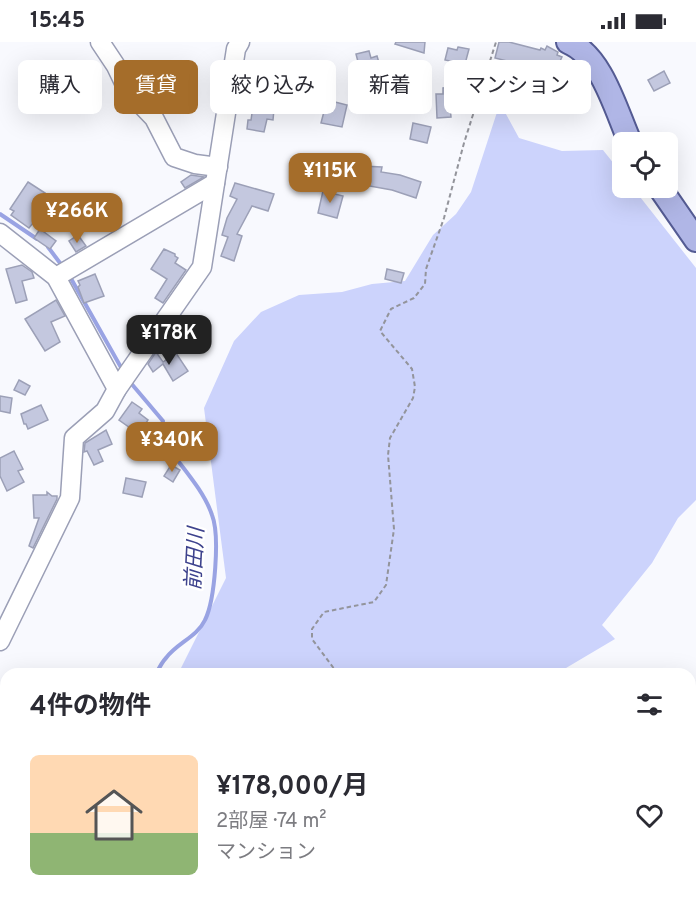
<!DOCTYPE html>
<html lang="ja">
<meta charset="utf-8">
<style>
:root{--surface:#fff;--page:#f2f2f3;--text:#2b2b33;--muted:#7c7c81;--accent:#a56d2a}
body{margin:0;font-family:Overpass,"Noto Sans JP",sans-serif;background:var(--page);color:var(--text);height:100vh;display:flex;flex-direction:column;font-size:22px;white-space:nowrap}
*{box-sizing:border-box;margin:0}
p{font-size:20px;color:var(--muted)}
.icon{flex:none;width:33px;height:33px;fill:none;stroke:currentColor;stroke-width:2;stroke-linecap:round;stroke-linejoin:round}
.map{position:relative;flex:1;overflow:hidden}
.side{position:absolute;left:0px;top:626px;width:696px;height:236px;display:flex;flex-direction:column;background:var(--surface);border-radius:18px 18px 0 0;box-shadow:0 6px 24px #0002}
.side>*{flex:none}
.hud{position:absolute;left:18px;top:18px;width:660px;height:54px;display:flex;gap:12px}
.fabs{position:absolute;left:612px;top:90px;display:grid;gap:12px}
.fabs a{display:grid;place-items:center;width:66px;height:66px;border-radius:9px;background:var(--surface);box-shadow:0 6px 24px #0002;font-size:30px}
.price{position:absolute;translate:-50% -51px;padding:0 14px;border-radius:12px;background:var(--accent);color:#fff;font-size:20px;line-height:39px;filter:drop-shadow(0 2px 3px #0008)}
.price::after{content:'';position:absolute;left:50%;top:36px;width:18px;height:14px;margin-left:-9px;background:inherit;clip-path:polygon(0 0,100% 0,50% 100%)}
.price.on{background:#222;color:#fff}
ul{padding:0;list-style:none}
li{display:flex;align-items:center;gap:18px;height:150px;padding:0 30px}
li span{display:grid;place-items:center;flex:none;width:168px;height:120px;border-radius:9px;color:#555}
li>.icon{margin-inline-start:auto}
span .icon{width:72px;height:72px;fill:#fffc;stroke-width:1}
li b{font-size:26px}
h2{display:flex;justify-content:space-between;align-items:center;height:72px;padding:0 30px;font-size:26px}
.chip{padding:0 21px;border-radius:9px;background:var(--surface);box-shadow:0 6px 24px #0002;font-size:21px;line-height:54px}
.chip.on{background:var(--accent);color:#fff}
.status{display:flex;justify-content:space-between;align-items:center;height:42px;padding:0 30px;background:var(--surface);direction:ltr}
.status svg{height:16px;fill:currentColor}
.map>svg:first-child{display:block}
.green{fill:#ccd3fc}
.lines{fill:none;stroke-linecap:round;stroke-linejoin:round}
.stream{stroke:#99a3e3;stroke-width:4}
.building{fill:#c4c8df;stroke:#9ca0b7;stroke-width:1.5}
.minor-casing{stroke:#9b9fb6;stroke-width:21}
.major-casing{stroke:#545b93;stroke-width:26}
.path{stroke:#93949b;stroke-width:2;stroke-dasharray:4.5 3;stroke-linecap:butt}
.minor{stroke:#fff;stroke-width:18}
.major{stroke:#b0b6e6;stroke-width:22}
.labels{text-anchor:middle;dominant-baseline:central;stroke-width:5;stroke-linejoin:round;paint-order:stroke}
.water-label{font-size:21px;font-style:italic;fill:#3d428d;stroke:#fff}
</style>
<div class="status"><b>15:45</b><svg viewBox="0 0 49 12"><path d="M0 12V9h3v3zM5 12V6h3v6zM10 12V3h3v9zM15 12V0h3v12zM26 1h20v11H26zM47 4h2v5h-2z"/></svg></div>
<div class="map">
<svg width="696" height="860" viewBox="0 0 696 860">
<rect width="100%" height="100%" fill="#f8f9fe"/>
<g class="green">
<polygon points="500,61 519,96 562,109 603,108 622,132 622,146 633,146 696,226 696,458 678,476 652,521 602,583 615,597 566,626 569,631 178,632 226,536 204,366 234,299 261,270 299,253 342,250 372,242 405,239 433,193 456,172 471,150"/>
<polygon points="690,725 696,732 696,779 690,791"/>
<polygon points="131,855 609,855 601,860 129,860"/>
</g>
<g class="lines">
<g class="stream">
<polyline points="0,172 37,197"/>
<polyline points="48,205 63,225"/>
<polyline points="69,233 123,329"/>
<path d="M130,340L163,379C161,385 159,391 161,397C163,404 170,409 175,415C188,432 205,452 212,473C220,493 215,558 205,578C197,595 177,601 166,616C162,620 159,626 156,632"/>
<polyline points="127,860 128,855"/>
</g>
</g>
<g class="building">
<polygon points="396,0 425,0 424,11 395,2"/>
<polygon points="499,0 509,0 540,8 541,6 545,8 547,4 558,10 557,13 562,15 551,38 567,48 559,59 543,46 537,54 524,44 535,26 495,16"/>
<polygon points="458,5 469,7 465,22 445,18 448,6 457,8"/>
<polygon points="369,9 371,16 377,14 387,48 384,49 387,59 376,62 373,50 366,51 356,12"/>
<polygon points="664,29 670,41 654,49 648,38"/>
<polygon points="453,45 454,64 450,64 451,75 437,76 436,52 443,52 443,46"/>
<polygon points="284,49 289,60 272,66 268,56"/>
<polygon points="405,50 419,52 418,61 404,59"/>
<polygon points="335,60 347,63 342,85 321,81 326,62 334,64"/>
<polygon points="253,64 274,67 273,78 267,77 264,90 247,87 248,78 251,78"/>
<polygon points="413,81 431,85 427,101 410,97"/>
<polygon points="361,124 382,125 381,130 400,133 421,140 416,156 392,148 358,142"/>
<polygon points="191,133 204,135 185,146 181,140"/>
<polygon points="28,140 45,151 33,165 41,171 29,186 11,173 14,169 10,167"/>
<polygon points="235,141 274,152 268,169 252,164 237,192 242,194 234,219 221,214 228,195 222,193 227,176 237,157 230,154"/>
<polygon points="323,149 343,154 337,176 318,171"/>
<polygon points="40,187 56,199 50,207 34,196"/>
<polygon points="78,193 86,204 76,210 69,199"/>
<polygon points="164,207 175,212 175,214 178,216 175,221 186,228 163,261 155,256 167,237 151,227"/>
<polygon points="22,223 32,230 34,236 22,239 27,258 16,261 6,227"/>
<polygon points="387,227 404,231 401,241 385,237"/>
<polygon points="95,232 104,254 84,261 78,245 80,243 78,239"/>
<polygon points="56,258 65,274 51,280 60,300 45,309 25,277"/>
<polygon points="156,310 163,320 176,311 188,329 173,339 163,322 153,330 148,322"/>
<polygon points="19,338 30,344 25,353 14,348"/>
<polygon points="0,354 12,356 10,371 0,369"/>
<polygon points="132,360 142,367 139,371 148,378 142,387 136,383 133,388 119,378"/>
<polygon points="41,363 48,378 28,387 26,382 24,382 21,372"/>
<polygon points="106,388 112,402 98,408 103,419 94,423 87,409 84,410 85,401"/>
<polygon points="14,409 23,427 18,429 24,440 7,449 0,434 0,416"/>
<polygon points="171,423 180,428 173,440 164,434"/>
<polygon points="126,436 146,440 142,455 123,451"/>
<polygon points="47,450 52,454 57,454 57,457 33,506 29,504 39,476 34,476 33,453 47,453"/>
</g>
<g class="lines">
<defs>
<g id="minor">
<polyline points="100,0 116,24 128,49 154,76 174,115 195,122 218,125"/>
<polyline points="0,191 56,235 117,347"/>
<polyline points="56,235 215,141"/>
<polyline points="0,599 70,456 74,396 105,369 117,347 202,225 236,7 240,0"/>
<polyline points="0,813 5,851 2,860"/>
</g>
<g id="major">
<path d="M568,0C602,14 616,69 630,100"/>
<polyline points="660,146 696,198"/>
</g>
</defs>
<use href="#minor" class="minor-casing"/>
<use href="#major" class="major-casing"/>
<g class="path">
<polyline points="338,632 312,597 312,587 324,570 374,560 386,543 394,487 388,413 390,396 413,356 415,345 412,327 380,289 391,267 414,256 425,242 426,227 444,176 464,101 496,0"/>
<polyline points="372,860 373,855"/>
</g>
<use href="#minor" class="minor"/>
<use href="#major" class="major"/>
</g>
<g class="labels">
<g class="water-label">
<text transform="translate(196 517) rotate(-87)">前田川</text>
</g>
</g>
</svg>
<div class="fabs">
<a><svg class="icon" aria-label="locate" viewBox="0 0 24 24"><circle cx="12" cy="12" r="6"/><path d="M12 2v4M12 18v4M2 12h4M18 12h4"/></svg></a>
</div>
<b class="price" style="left:330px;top:162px">¥115K</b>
<b class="price" style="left:77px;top:202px">¥266K</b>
<b class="price on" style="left:169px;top:324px">¥178K</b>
<b class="price" style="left:172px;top:431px">¥340K</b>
<div class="hud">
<a class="chip">購入</a>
<a class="chip on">賃貸</a>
<a class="chip">絞り込み</a>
<a class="chip">新着</a>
<a class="chip">マンション</a>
</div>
<section class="side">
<h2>4件の物件<svg class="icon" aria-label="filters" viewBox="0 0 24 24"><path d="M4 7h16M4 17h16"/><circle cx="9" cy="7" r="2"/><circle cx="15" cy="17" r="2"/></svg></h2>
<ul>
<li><span style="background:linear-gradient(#ffd9b3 65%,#8fb573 0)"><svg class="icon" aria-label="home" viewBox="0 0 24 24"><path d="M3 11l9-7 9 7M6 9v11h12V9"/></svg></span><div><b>¥178,000/月</b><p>2部屋 · 74 m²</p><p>マンション</p></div><svg class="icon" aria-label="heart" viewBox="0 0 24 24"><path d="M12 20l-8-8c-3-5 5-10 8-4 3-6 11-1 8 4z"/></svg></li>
</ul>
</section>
</div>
